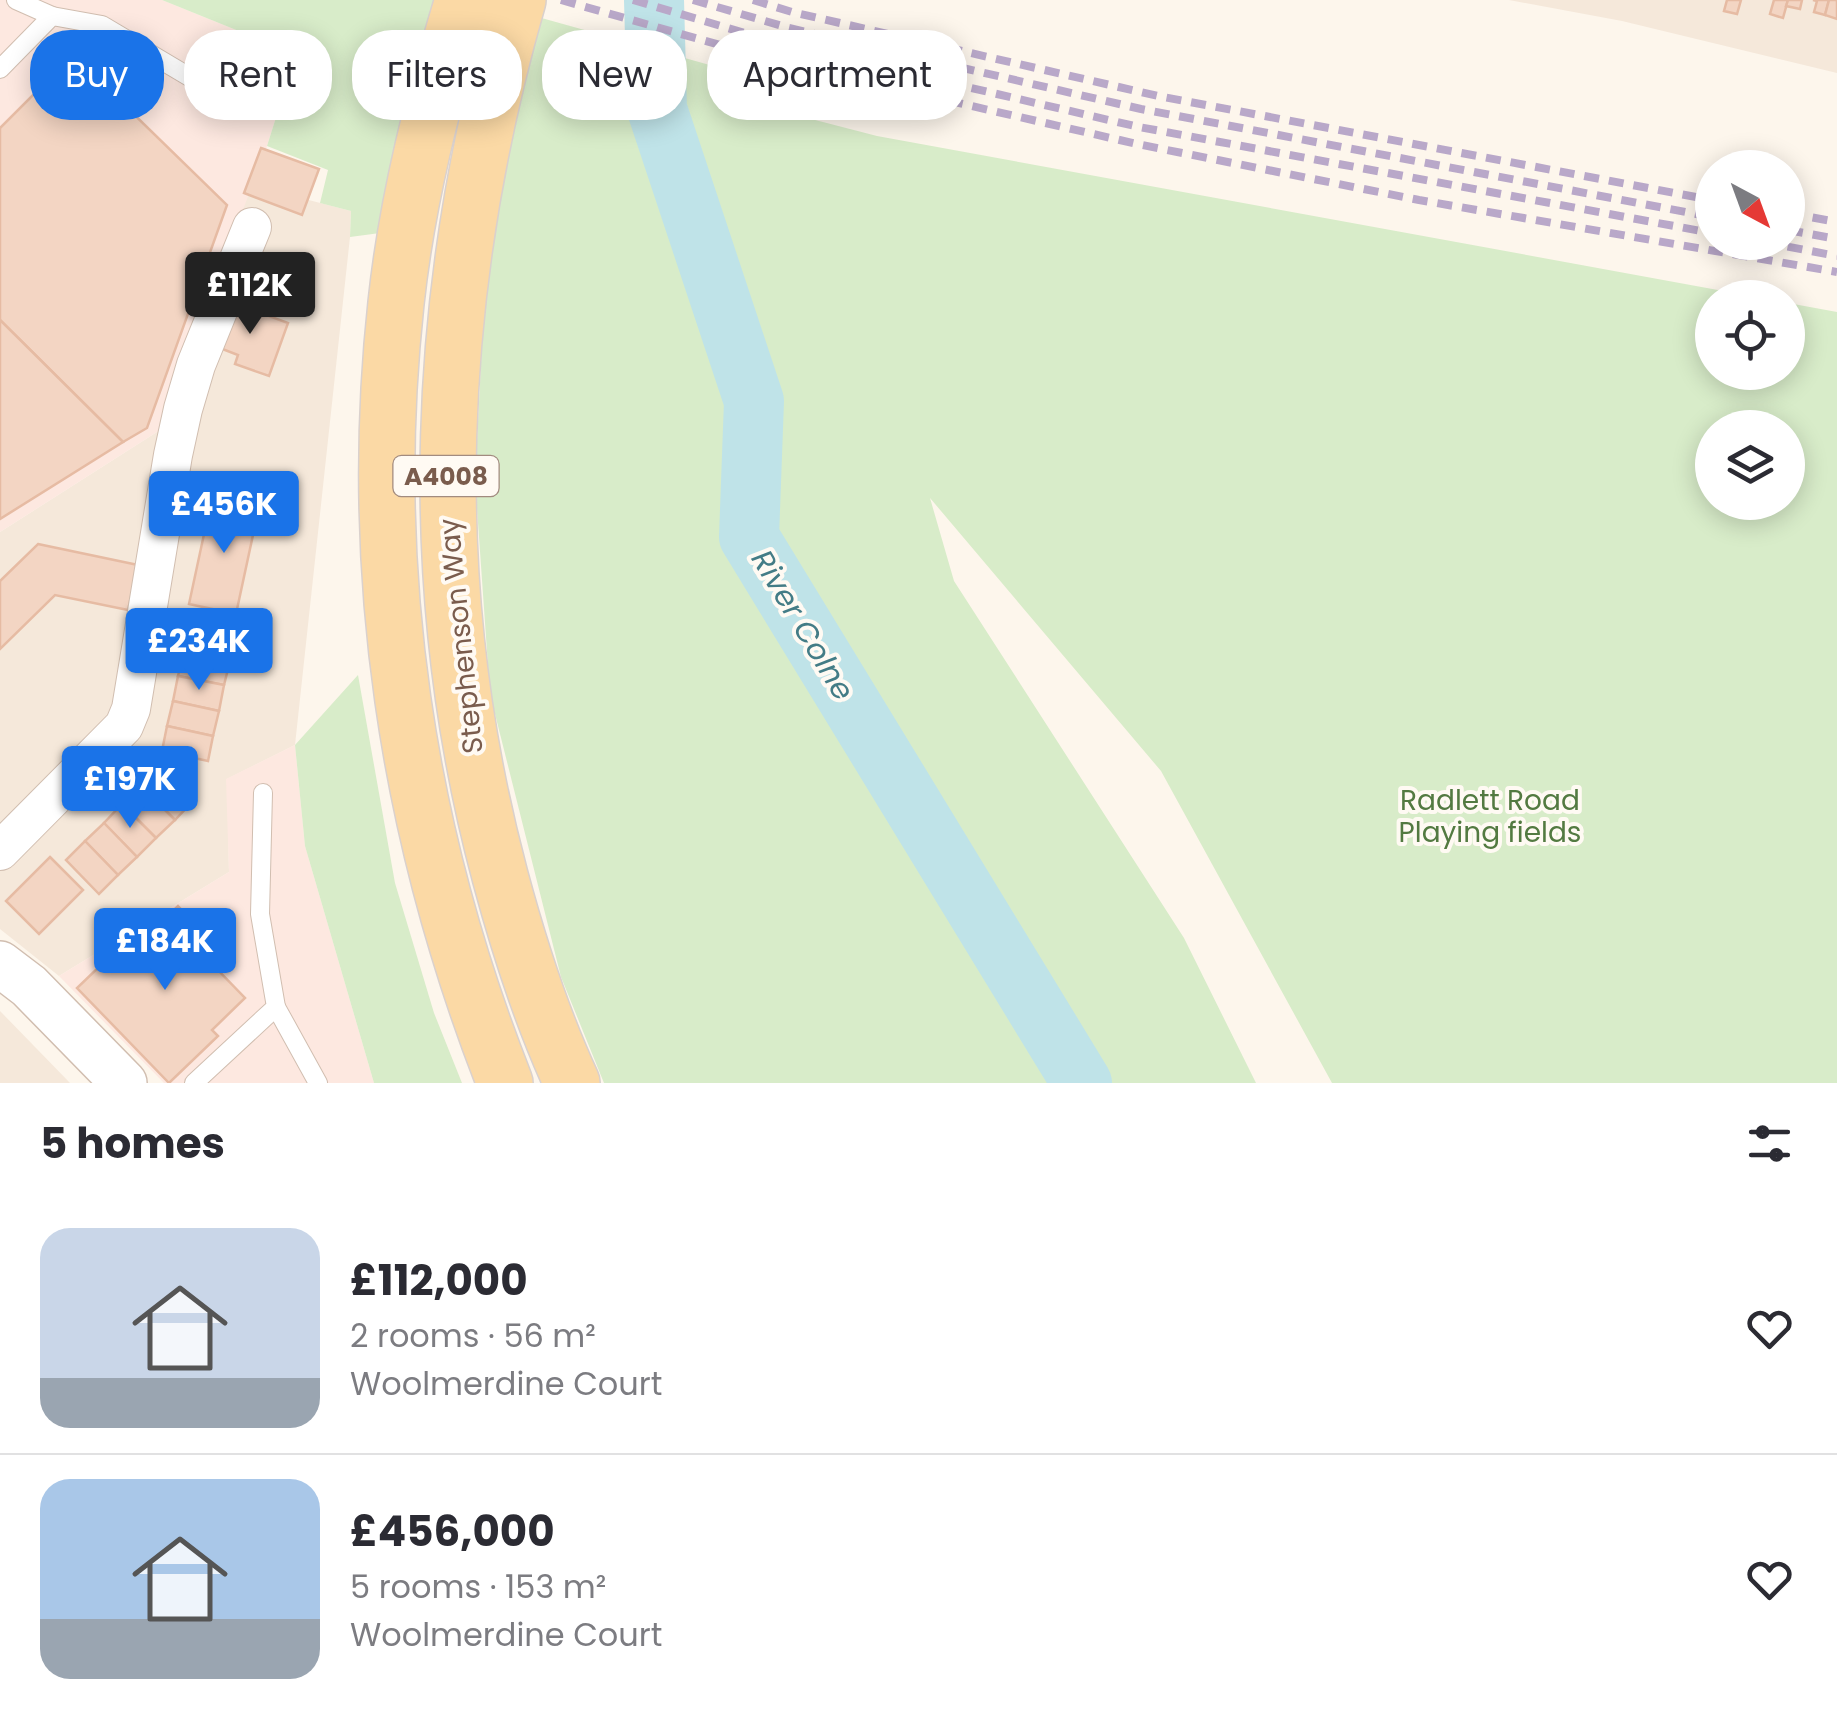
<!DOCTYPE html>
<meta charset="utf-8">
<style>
:root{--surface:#fff;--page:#f7f7f7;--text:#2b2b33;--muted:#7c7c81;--line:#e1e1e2;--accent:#1a73e8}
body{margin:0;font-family:Poppins,sans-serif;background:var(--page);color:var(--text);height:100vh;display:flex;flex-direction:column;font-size:38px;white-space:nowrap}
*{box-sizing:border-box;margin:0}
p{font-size:32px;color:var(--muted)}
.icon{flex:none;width:55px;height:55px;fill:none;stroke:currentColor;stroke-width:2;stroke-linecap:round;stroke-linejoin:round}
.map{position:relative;height:1083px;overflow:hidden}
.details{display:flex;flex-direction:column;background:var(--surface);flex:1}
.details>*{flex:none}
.banner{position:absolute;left:30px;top:30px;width:1000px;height:90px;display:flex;gap:20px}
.needle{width:65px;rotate:139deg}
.buttons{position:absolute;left:1695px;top:150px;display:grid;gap:20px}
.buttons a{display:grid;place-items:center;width:110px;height:110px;border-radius:50%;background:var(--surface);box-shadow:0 5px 25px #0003;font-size:50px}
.price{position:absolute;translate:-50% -85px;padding:0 22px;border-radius:10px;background:var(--accent);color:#fff;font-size:32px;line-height:65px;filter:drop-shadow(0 2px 5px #0008)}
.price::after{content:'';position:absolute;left:50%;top:60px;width:30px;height:22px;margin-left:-15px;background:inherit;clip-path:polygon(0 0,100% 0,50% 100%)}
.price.active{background:#222;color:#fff}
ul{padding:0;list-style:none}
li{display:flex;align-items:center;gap:30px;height:250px;padding:0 40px}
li+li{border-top:2px solid var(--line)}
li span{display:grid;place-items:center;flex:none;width:280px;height:200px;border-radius:30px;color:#555}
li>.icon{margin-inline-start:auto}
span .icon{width:120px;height:120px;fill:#fffc;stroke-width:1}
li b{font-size:42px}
h2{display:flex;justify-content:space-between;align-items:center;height:120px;padding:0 40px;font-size:42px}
.pill{padding:0 35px;border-radius:40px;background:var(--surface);box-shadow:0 5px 25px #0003;font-size:35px;line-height:90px}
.pill.active{background:var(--accent);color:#fff}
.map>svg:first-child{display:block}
.residential{fill:#f5e8da}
.commercial{fill:#fde8e0}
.green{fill:#d8ecc9;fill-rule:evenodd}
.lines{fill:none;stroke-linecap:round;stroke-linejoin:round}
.river{stroke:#bfe3e8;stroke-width:60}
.building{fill:#f3d5c3;stroke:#e6bba3;stroke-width:2.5}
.service-casing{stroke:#d1beb0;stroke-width:20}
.minor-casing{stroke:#d1beb0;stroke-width:40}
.tertiary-casing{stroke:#d1beb0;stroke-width:48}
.primary-casing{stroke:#dad1cd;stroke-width:58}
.service{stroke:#fff;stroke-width:18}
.minor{stroke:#fff;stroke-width:38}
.tertiary{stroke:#fff;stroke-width:45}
.primary{stroke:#fbd9a5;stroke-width:55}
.rail{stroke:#b9a8c9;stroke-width:8;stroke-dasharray:15 10;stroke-linecap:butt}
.labels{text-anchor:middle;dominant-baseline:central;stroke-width:8;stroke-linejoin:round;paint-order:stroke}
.shield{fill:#fffaf3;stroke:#a28b7f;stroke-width:2.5}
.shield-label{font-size:25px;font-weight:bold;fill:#7a5c4d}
.street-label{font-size:28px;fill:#7a5c4d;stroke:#fffaf3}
.park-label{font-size:28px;fill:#537a41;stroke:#fffaf3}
.water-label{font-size:30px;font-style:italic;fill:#437c86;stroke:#fffaf3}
</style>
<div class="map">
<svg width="1837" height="1083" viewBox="0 0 1837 1083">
<rect width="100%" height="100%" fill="#fdf6ec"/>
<g class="residential">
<polygon points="1509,0 1837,0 1837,73 1622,21"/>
<polygon points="251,185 351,211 350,237 295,745 227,779 229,872 59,976 0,929 0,532 160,430"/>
<polygon points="0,1011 70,1083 0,1083"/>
</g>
<g class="commercial">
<polygon points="0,0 162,0 296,54 267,146 160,430 0,532"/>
<polygon points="295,745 305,846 374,1083 164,1083 59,976 229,872 226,779"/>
</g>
<g class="green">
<polygon points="162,0 434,0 380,233 350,237 351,211 320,203 328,170 267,146 296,54"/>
<path d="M538,17L724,69L719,95L877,136L1756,297L1712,298V372H1788V303L1837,312V1083H1332L1161,771L930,498L954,581L1184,938L1256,1083H604L561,977L490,694L475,480L488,227ZM1712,428H1788V502H1712Z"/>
<polygon points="358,675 395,883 434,1013 462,1083 374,1083 305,846 295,745"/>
</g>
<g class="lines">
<polyline class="river" points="654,0 657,109 754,401 749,537 1082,1083"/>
</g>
<g class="building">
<polygon points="1727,0 1741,0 1737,14 1724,11"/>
<polygon points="1774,0 1788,0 1783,18 1770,14"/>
<polygon points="1788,0 1802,0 1800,9 1786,6"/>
<polygon points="1813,0 1829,0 1825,15 1814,12 1817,1"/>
<polygon points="1829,0 1837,0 1837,19 1825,15"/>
<polygon points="73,55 227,205 147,428 123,442 0,320 0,128"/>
<polygon points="261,148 319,169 302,215 244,193"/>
<polygon points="228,301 288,323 269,376 235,364 238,355 212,345"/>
<polygon points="0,320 123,442 0,519"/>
<polygon points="212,497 259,507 236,614 189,604"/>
<polygon points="38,544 138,565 128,610 55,595 0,649 0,581"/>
<polygon points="189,625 235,635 230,661 184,651"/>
<polygon points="184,651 230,661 224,685 178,676"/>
<polygon points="178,676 224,685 219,711 173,701"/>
<polygon points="173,701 219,711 213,736 167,726"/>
<polygon points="167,726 213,736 208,761 162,751"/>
<polygon points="160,767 193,801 175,820 141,786"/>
<polygon points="141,786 175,820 156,838 122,804"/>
<polygon points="122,804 156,838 137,857 104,823"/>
<polygon points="104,823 137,857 118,875 85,841"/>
<polygon points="85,841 118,875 99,894 66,860"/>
<polygon points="50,857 83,890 39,934 6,901"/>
<polygon points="178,906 227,956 215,967 245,998 212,1030 218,1036 169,1083 77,988 126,941 134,949"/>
</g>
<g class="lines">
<defs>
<g id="service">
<polyline points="16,0 52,16"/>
<polyline points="0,69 52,16 102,25 245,110"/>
<polyline points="276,1007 318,1083"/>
<polyline points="194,1083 276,1007 260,914 263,793"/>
</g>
<polyline id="minor" points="0,851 124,726 131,709 173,455 183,409 196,365 252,227"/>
<polyline id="tertiary" points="0,964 29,986 124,1083"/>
<g id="primary">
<path d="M463,0C433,99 407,200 396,303C367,570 407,834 505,1083"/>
<path d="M518,0C435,288 422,585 500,876C519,947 541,1016 572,1083"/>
</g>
</defs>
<use href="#service" class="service-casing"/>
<use href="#minor" class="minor-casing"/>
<use href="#tertiary" class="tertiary-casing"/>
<use href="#primary" class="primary-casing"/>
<use href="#service" class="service"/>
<use href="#minor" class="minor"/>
<use href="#tertiary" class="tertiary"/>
<use href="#primary" class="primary"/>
<g class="rail">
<polyline points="561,0 780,62 1137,144 1419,200 1837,272"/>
<polyline points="633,0 782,44 1139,127 1712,233"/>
<polyline points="693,0 789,28 1141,109 1712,217"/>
<polyline points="753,0 792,12 1158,96 1712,200"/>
<polyline points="1788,213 1837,222"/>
<polyline points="1788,230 1837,239"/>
<polyline points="1763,242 1837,256"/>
</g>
</g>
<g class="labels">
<rect class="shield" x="393.5" y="456" width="105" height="40" rx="8"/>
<g class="shield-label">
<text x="446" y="476">A4008</text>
</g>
<g class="street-label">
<text transform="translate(461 636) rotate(-96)">Stephenson Way</text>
</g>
<g class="park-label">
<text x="1490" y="800">Radlett Road<tspan x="1490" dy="32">Playing fields</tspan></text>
</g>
<g class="water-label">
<text transform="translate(803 625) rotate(59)">River Colne</text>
</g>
</g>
</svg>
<div class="buttons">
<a><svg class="needle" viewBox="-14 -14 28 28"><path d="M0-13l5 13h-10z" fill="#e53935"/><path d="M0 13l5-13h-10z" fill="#7c7c81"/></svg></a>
<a><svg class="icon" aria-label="locate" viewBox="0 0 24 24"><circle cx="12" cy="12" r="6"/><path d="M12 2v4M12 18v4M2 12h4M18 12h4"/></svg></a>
<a><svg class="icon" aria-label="layers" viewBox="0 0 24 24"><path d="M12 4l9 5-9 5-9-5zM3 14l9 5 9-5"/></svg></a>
</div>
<b class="price active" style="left:250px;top:337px">£112K</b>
<b class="price" style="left:224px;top:556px">£456K</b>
<b class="price" style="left:199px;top:693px">£234K</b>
<b class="price" style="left:130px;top:831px">£197K</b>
<b class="price" style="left:165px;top:993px">£184K</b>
<div class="banner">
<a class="pill active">Buy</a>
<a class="pill">Rent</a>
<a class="pill">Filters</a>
<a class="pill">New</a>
<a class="pill">Apartment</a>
</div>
</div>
<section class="details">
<h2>5 homes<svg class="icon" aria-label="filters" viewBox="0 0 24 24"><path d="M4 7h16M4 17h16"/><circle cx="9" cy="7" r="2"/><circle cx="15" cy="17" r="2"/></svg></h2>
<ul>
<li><span style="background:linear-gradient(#c9d6e8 75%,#9aa5b1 0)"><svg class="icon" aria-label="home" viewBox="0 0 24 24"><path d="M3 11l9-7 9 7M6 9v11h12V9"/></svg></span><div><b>£112,000</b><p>2 rooms · 56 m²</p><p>Woolmerdine Court</p></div><svg class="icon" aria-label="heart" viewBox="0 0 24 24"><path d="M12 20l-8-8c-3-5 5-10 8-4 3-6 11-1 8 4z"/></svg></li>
<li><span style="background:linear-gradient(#a9c7e8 70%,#9aa5b1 0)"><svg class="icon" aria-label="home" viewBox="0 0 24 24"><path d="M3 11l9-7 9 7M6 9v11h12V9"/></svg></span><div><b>£456,000</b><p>5 rooms · 153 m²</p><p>Woolmerdine Court</p></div><svg class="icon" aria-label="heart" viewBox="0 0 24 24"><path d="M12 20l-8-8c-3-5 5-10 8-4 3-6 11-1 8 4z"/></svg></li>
</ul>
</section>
